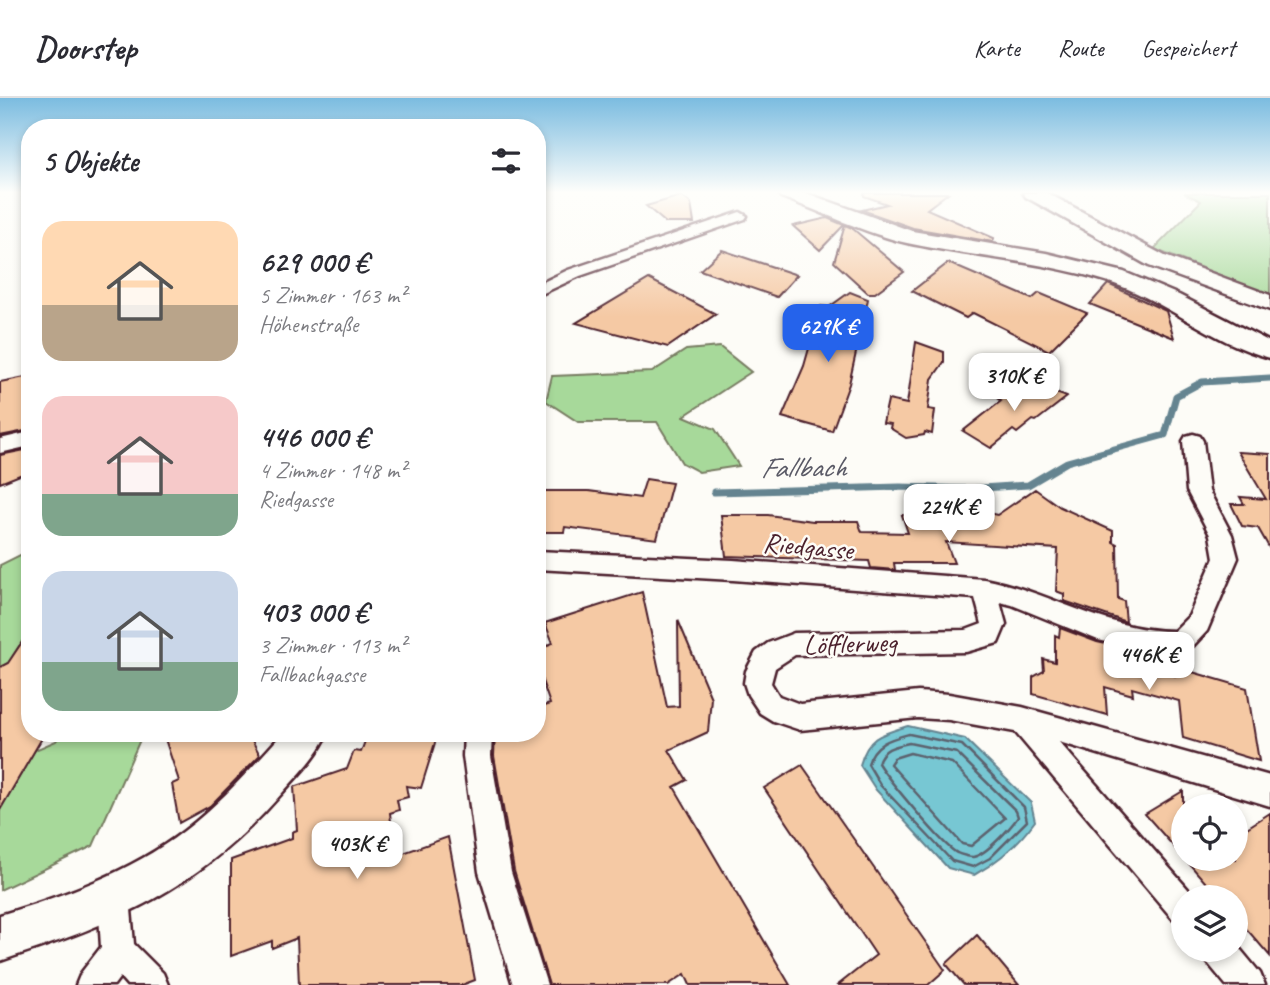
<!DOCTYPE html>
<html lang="de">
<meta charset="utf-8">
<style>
:root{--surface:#fff;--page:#f7f7f7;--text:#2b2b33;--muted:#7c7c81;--line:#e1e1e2;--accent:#2563eb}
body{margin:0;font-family:Caveat,sans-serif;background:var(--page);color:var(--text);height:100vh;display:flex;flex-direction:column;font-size:26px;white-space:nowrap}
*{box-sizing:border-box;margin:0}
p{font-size:23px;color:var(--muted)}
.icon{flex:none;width:38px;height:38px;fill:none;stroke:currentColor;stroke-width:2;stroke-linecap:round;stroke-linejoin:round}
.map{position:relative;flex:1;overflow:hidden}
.sheet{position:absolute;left:21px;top:21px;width:525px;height:623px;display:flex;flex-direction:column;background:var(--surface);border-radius:28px;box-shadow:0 4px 10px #0003}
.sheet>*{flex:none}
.tools{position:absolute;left:1171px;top:696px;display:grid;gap:14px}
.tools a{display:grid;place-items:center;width:77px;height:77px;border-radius:50%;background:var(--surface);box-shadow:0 4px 10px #0003;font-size:35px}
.price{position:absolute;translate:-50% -60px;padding:0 16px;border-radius:14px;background:#fff;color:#222;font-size:23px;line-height:46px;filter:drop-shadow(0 2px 4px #0008)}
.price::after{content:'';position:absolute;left:50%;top:42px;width:21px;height:16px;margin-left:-10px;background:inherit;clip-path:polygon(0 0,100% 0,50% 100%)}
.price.selected{background:var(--accent);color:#fff}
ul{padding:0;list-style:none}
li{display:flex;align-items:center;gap:21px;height:175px;padding:0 21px}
li span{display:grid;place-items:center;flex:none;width:196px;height:140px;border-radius:21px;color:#555}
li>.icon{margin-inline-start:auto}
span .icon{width:84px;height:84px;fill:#fffc;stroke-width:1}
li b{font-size:30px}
h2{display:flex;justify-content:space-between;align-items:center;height:84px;padding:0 21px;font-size:30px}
header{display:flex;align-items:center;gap:42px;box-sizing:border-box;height:98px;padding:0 35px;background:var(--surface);border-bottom:2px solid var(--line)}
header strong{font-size:33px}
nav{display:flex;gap:38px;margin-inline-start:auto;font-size:24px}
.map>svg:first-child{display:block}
.green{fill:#a7d99a;stroke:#787c62;stroke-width:2}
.water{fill:#77c7d3;stroke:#658490;stroke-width:2}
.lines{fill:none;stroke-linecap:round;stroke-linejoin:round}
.shore{stroke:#5c626e;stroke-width:2.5}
.stream{stroke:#658490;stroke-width:7}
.building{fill:#f5c9a4;stroke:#4a1f2b;stroke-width:2}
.street-casing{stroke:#4a1f2b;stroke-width:5}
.secondary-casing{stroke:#4a1f2b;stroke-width:5}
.street{fill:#fdfcf7;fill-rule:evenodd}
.secondary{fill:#fdfcf7;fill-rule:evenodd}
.labels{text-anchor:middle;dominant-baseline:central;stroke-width:5;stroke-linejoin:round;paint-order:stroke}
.street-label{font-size:28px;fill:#4a1f2b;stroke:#fdfcf7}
.water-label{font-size:30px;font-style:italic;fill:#5a5a66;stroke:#fdfcf7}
</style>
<header>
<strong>Doorstep</strong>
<nav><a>Karte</a><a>Route</a><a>Gespeichert</a></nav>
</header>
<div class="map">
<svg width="1270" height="887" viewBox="0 0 1270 887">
<rect width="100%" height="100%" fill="#fdfcf7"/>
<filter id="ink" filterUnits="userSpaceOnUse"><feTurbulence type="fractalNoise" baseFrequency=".0143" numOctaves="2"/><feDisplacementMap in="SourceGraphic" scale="14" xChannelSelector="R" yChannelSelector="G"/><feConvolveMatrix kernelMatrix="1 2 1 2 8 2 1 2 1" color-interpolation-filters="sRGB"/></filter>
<g filter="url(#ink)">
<g class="green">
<polygon points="1184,95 1270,95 1270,197 1154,151 1201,103"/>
<polygon points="720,249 751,274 684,318 715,331 739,368 699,374 682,365 657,324 578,324 546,303 552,278 652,274 686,252"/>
<polygon points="30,452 30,548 19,548 8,565 0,569 0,467"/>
<polygon points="61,635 143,635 93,748 0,792 0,712 35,652 56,643"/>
</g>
<path class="water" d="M908,628L965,641L1031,705L1035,723C1019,745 998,764 974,777L948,770L876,692L860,667C868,638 881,636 908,628Z"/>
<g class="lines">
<g class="shore">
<path d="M909,636L962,647L1024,709L1027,723L990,760L973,769L952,763L881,688L868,666C874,645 890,641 909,636Z"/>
<path d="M909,645L957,655L1016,713L1018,719C1011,729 986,757 973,759C970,759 961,757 957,755C944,749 887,680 878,665C882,650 895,648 909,645Z"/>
<polygon points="910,655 952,665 1005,720 971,748 962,746 890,666 894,660"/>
</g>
<polyline class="stream" points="714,394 900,389 967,391 1028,387 1067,364 1165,337 1176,298 1202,284 1270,280"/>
</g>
<g class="building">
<polygon points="864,95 948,95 927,111 994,140 993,144 913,130 862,112 887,106 864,98"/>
<polygon points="681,98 691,105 694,125 666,125 646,108"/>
<polygon points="827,120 844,127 820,152 793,128"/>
<polygon points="845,127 852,130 904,174 875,195 868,195 834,164"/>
<polygon points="722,152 797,177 777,199 700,172"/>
<polygon points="948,165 1032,201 1039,195 1087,215 1049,253 973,215 966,220 912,193"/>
<polygon points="649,181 716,216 668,249 576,225"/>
<polygon points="1108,186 1166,213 1174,240 1090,206"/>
<polygon points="850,194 868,201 849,286 832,333 782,319 804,268 821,208 829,209"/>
<polygon points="916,244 944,254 944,264 932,281 928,311 935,312 932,336 925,334 924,337 906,340 890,330 891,326 883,325 888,302 907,306"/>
<polygon points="30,278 30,332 0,338 0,284"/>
<polygon points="1023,283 1067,299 1036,323 1033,322 1017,335 1013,332 991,350 963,333 1001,303 998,301"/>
<polygon points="30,351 30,373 0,385 0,357"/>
<polygon points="1238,354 1270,356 1270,451 1258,430 1242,428 1231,406 1244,406 1240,399 1266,401"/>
<polygon points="646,381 672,385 657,441 565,429 564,434 537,434 537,393 589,393 640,400"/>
<polygon points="1035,391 1060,409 1113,433 1113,444 1117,446 1118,501 1124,503 1126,524 1064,503 1064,496 1056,493 1058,451 946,444 954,465 894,465 895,472 871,470 869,463 726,458 721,417 768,417 813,423 858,423 862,434 908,435 902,417 940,417 939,415 984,417 984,414 997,417"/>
<polygon points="642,494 667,609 679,608 678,522 711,600 708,634 669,652 687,682 674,689 790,887 690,887 685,876 668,887 549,887 514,773 494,658 495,635 537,635 537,610 550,606 537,568 537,551 553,545 545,525"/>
<polygon points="1060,530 1097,544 1129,551 1130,565 1176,578 1175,569 1247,590 1259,663 1183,640 1179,603 1132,590 1133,597 1105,589 1107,617 1033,596 1033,579 1044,573 1043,561 1055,564 1055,537 1059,539"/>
<polygon points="30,532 30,635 45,635 0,712 0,569 8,565"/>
<polygon points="163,635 248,635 260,657 210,708 179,725 172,686 179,683"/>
<polygon points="368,635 438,635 421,690 406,688 408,699 397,702 399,712 390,715 395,758 448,739 475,882 462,887 299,887 297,840 272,850 272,843 231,858 231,762 292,740 292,734 297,732 294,689 347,671 354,653 361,654"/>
<polygon points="802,667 945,872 928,887 838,887 876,857 764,690"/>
<polygon points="1183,693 1183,759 1145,716"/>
<polygon points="1270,715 1270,858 1236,819 1236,800 1219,800 1185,761 1236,761 1236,737"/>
<polygon points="977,837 1019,887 964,887 946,866"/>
</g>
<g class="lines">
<defs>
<g id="street">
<polygon points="740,114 747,118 745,121 580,178 537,198 537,187 568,172"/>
<polygon points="30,334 30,348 0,355 0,341"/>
<path d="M1193,336L1200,338L1203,343L1209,393L1232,437L1238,460L1207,533L1193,548L1176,555H1157L1098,542L1012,507L1000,504L1006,526L998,545L966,554L795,557L775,570L771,585L779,598L800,606L918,594L949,596L1022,609L1270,678V708L1059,644L1194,798L1195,800H1183V825L1172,820L1015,634L949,622L918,620L800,632L773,623L760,615L748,597L744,585L746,573L756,554L768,545L794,535L966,532L982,526L975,500L733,482L537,471V453L733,462L984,481C1049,493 1106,533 1174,533L1189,518L1214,460L1210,437L1187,393L1183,343L1186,338Z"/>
<polygon points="464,635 492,635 491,658 511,774 547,887 513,887 479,774 463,658"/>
<polygon points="114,784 125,789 130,800 134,846 163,875 168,887 127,887 120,879 114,887 76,887 81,875 101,849 98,800 103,789"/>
<polygon points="1236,846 1260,875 1265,887 1226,887 1207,864 1203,852 1236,852"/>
</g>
<g id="secondary">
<path d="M778,95H806L912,133L1046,155L1124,174L1179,197L1270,244V260C1212,245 1164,201 1106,183C1041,163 973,159 907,145C867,136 820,113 781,99Z"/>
<polygon points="1023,95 1047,95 1165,158 1270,197 1270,212 1149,168 1026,99"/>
<path d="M283,635H328C318,658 299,676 283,694C199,791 119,824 0,863V817C65,797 129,775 184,733C221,705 252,669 283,635Z"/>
</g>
</defs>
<use href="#street" class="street-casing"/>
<use href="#secondary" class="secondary-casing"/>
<use href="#street" class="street"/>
<use href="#secondary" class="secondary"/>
</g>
</g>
<linearGradient id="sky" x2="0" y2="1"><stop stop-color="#7bbce0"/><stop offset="0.43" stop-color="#fefefb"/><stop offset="1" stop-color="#fefefb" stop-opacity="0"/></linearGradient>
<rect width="1270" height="219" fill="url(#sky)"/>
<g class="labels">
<g class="street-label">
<text transform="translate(808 448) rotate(5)">Riedgasse</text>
<text transform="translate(850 545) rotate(-2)">Löfflerweg</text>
</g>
<g class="water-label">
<text transform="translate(803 369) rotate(-1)">Fallbach</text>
</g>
</g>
</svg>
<div class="tools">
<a><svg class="icon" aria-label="locate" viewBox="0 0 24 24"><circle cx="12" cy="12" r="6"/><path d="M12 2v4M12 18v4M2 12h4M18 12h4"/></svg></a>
<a><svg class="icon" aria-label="layers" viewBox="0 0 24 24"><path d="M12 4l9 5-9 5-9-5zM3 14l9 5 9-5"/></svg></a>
</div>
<b class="price selected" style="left:828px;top:266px">629K €</b>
<b class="price" style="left:1014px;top:315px">310K €</b>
<b class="price" style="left:949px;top:446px">224K €</b>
<b class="price" style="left:1149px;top:594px">446K €</b>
<b class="price" style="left:357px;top:783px">403K €</b>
<section class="sheet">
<h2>5 Objekte<svg class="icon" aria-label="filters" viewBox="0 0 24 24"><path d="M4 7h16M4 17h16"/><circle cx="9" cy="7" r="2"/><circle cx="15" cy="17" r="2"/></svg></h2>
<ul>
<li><span style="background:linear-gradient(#ffd9b3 60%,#b9a48a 0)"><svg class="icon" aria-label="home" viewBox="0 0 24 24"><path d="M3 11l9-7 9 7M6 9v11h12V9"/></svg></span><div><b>629 000 €</b><p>5 Zimmer · 163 m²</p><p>Höhenstraße</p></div></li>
<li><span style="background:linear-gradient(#f6c9c9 70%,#7fa58c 0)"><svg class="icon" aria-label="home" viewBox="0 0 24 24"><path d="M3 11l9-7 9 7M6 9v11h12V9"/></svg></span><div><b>446 000 €</b><p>4 Zimmer · 148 m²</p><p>Riedgasse</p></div></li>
<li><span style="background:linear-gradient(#c9d6e8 65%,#7fa58c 0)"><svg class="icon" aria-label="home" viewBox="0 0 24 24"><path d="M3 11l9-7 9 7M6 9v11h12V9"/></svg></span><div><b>403 000 €</b><p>3 Zimmer · 113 m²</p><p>Fallbachgasse</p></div></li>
</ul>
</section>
</div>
